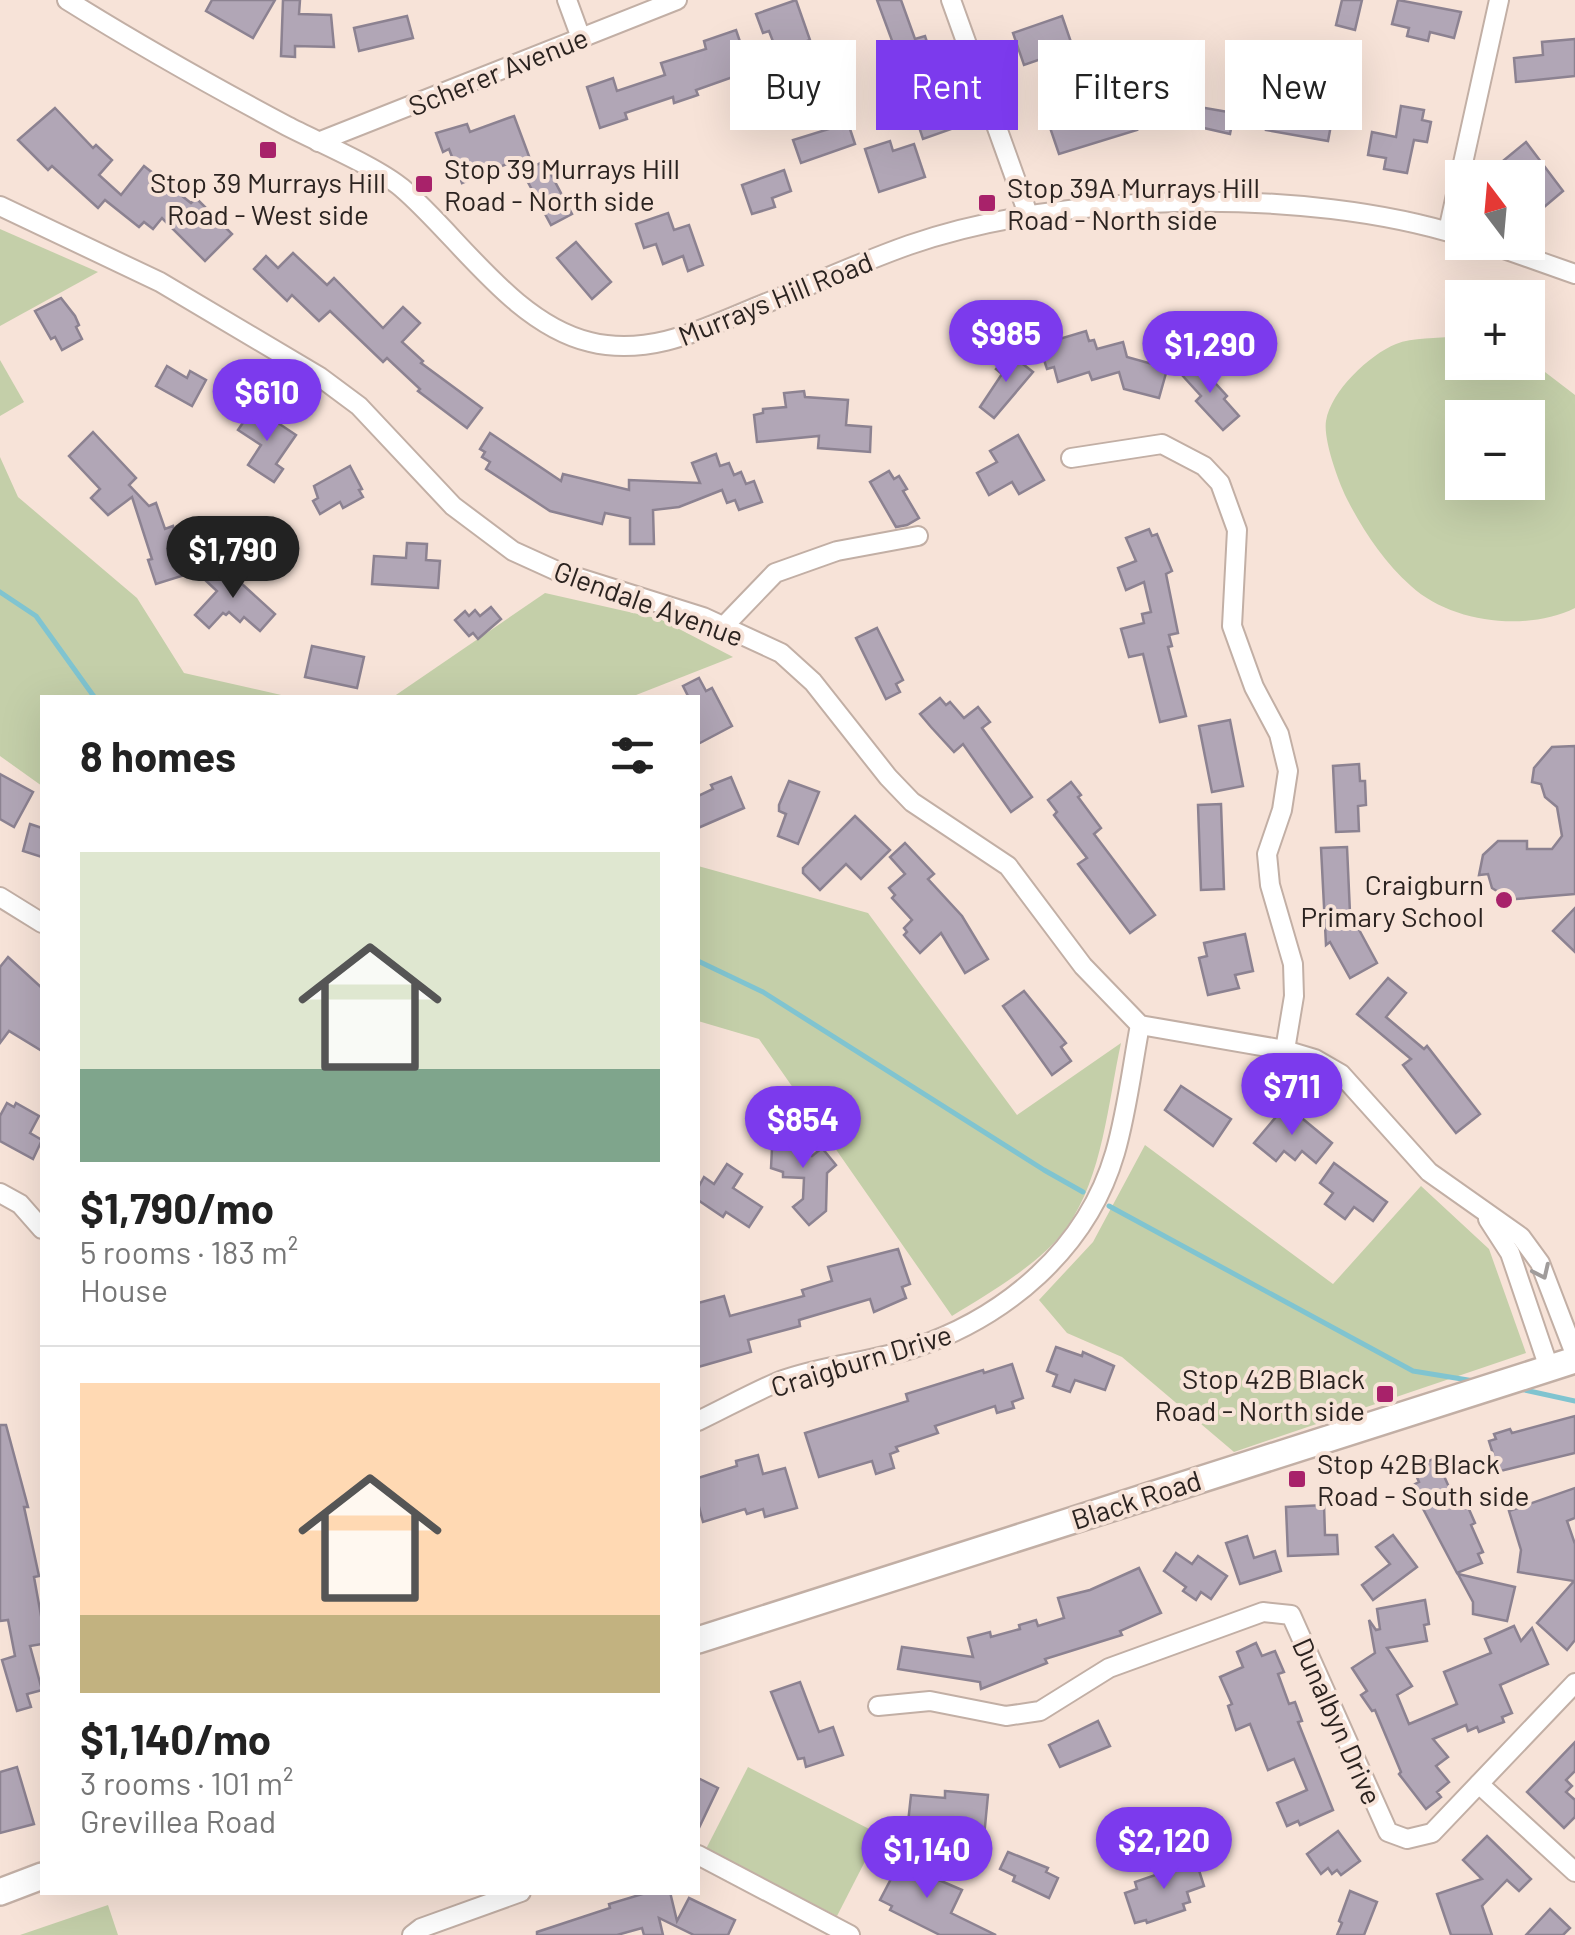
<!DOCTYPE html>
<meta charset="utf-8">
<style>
:root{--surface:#fff;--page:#f2f2f2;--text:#222;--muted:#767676;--line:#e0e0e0;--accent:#7c3aed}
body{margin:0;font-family:Barlow,sans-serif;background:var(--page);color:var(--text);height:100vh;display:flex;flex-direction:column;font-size:38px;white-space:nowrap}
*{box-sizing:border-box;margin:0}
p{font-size:32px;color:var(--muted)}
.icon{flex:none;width:55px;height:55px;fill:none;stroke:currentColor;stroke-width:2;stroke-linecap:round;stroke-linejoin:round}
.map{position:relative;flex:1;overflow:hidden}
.panel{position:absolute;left:40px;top:695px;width:660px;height:1200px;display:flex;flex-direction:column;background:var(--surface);border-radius:0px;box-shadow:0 10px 40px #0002}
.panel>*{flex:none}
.guide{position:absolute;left:730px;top:40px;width:695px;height:90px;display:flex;gap:20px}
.needle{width:65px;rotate:344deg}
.controls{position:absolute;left:1445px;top:160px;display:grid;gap:20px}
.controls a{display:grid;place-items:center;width:100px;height:100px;border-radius:0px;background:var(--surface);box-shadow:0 10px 40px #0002;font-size:50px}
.price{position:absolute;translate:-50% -85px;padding:0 22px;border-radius:35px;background:var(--accent);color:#fff;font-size:32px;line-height:65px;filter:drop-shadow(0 2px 5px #0008)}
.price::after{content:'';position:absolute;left:50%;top:60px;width:30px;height:22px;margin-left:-15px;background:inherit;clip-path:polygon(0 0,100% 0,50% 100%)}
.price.selected{background:#222;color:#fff}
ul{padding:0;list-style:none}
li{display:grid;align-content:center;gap:20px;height:530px;padding:0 40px}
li+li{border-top:2px solid var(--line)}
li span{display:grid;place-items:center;height:310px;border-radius:0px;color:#555}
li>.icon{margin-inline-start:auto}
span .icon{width:180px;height:180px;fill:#fffc;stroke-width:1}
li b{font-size:42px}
h2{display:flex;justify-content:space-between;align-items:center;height:120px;padding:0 40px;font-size:42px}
.chip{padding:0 35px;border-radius:0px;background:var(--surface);box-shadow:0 10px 40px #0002;font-size:35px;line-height:90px}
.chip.selected{background:var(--accent);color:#fff}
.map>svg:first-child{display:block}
.green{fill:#c4cfa9;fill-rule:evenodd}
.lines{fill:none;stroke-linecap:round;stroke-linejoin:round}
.stream{stroke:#80c4d0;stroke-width:5}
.building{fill:#b1a6b6;stroke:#8c8291;stroke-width:2.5}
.street-casing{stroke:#c2afa5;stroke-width:22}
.secondary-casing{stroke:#c2afa5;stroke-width:30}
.street{stroke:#fff;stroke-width:18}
.secondary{stroke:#fff;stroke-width:25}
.oneway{stroke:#a09c9b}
.poi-dot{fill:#a8226a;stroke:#f7e3d8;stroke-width:4}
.labels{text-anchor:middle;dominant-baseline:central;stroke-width:8;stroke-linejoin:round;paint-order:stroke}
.street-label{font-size:28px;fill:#2b2320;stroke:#f7e3d8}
.poi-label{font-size:28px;fill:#2b2320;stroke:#f7e3d8;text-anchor:start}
</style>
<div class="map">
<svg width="1575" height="1935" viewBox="0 0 1575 1935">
<rect width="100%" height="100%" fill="#f7e3d8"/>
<g class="green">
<polygon points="0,229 98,272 0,326"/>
<path d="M1456,336L1462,338V362H1528V359L1575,395V608C1527,632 1451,623 1411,586C1384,562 1364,532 1348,501C1339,484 1323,440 1326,421C1331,391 1369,355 1396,344C1412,337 1438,339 1456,336ZM1462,418H1528V482H1462Z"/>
<polygon points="0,360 24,402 0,416"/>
<polygon points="0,457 18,497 137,598 184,673 290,697 42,698 42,786 0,756"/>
<polygon points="545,593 660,619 733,657 631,697 393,697"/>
<path d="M698,866L868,913L1017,1115L1121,1043C1108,1102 1103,1176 1067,1227C1042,1263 989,1293 952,1316L759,1039L698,1021Z"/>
<polygon points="1145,1145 1333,1284 1421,1186 1489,1249 1526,1353 1234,1452 1122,1357 1067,1333 1039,1300 1093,1242"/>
<polygon points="748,1767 879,1834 837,1916 706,1849"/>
<polygon points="108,1905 118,1935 20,1935"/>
</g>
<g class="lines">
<g class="stream">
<polyline points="0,592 36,616 95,698"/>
<polyline points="698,961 763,992 1044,1170 1083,1192"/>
<polyline points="1109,1206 1413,1371 1474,1381"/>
<polyline points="1520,1389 1575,1401"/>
</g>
</g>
<g class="building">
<polygon points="212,0 275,0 253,38 206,11"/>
<polygon points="283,0 300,0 299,14 331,15 334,47 295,46 295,57 281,56"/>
<polygon points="796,0 810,40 777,52 769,31 763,33 756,14"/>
<polygon points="877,0 901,0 915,39 925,36 931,54 901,65"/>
<polygon points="1342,0 1362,0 1355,30 1336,25"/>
<polygon points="1398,0 1461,12 1454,38 1430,32 1428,41 1407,36 1409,28 1392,24"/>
<polygon points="407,16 413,38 359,51 354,28"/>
<polygon points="1062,16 1073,48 1024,65 1013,33"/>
<polygon points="736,30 750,71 696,90 698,95 674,103 673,97 625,113 627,119 600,128 587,87 613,78 617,91 665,75 661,63 706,49 704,41"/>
<polygon points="1575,39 1575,76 1516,82 1514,58 1543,55 1542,42"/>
<polygon points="1134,95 1142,116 1133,119 1137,130 1059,154 1044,110 1074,100 1079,114"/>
<polygon points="963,98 971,122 923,139 915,115"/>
<polygon points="1322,101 1335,104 1328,141 1266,130 1269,110 1282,113 1284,104 1320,111"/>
<polygon points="1176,103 1234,113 1230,134 1173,121"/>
<polygon points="1401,106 1424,110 1422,120 1431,122 1427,142 1414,140 1407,173 1384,169 1386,158 1368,155 1372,132 1396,137"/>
<polygon points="55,108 93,148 96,145 112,160 99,175 121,195 144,166 191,203 196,198 232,234 205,261 162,218 153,229 144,222 139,227 105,200 98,208 52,166 48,170 18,140"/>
<polygon points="514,116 533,167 544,161 572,214 551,225 516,160 462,183 449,149 443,152 436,133 467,124 470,132"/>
<polygon points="848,123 855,144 801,163 793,140"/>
<polygon points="890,141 893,151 914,144 925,177 879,192 865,149"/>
<polygon points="1526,142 1563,191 1543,208 1528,190 1528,178 1517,178 1503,161"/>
<polygon points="784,170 791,191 772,198 775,207 752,214 742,185"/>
<polygon points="668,213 674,230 689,225 703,265 688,271 683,256 663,264 656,244 644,248 636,224"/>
<polygon points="576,242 611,282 592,299 557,258"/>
<polygon points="293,253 327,285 334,278 383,328 403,307 420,323 402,342 423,361 421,363 482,408 467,428 418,391 420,389 387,358 383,362 330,311 319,321 292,295 287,301 254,269 266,256 278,268"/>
<polygon points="61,298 75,316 79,325 76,327 82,339 62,350 55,337 51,339 35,311"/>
<polygon points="1086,331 1089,341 1094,340 1097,349 1123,342 1127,357 1152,364 1157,348 1172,352 1159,398 1124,389 1119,372 1092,380 1089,372 1058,382 1054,367 1047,369 1039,345"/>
<polygon points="1009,353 1033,372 994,418 980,407 1002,374 996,369"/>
<polygon points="1196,362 1227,396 1224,399 1239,416 1223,430 1196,401 1201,396 1181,374"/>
<polygon points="167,366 187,378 190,371 206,380 192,406 156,386"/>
<polygon points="804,391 805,397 848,400 846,425 871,427 870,452 818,448 819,436 757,442 754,415 763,413 763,409 786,407 784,393"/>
<polygon points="249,414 261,421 266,415 296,435 276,464 283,469 274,482 248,465 261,445 238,430"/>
<polygon points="93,432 136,478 129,485 149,506 156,503 165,529 173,526 188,574 156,584 148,560 152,559 132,497 108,515 91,498 100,489 69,456"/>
<polygon points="490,433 561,481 563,474 629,490 629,480 700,483 692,463 716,454 720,466 729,463 734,475 741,472 746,484 754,481 762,502 739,510 735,500 727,503 722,490 679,507 653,510 654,544 630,544 630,518 605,513 602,524 550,511 486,469 490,462 482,457 485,452 480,449"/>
<polygon points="1018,435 1044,480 1019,494 1012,482 989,495 977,473 997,462 990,451"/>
<polygon points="350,466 362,489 359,490 363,497 343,508 340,502 320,514 313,501 318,498 314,486"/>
<polygon points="889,471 894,479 899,476 907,489 903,491 919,518 907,525 896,527 870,482"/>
<polygon points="1149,529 1152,536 1157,534 1172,571 1166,574 1178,633 1169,635 1172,646 1168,647 1186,716 1160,722 1143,654 1129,657 1121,629 1144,623 1142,614 1151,612 1144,582 1126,590 1118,568 1136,561 1126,538"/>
<polygon points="407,543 427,544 426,560 440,561 438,588 372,584 374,556 406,558"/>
<polygon points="219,563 275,614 260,631 244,617 240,622 229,612 226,615 223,613 209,628 195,615 217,591 204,579"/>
<polygon points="491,607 501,619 478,639 473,633 469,636 455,620 465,611 469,616 475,610 480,616"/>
<polygon points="877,628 903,680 896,684 900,692 886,699 856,638"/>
<polygon points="312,646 364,657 357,688 305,677"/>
<polygon points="699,678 706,691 712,688 732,726 698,744 698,698 689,698 683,686"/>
<polygon points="940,698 946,705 950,702 964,718 978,707 990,722 982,728 1032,797 1011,812 963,744 954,752 931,727 920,714"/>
<polygon points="1230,720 1243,786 1212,792 1199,726"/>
<polygon points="1575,746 1575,894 1516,899 1505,896 1492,888 1488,874 1479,875 1483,855 1498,841 1527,841 1527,849 1552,849 1562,836 1557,807 1545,797 1541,784 1532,782 1534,768 1552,747"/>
<polygon points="1359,764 1360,781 1365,781 1366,805 1358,806 1359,831 1336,832 1333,766"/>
<polygon points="0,774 33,792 14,827 0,819"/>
<polygon points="731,777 744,808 698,828 698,796 713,789 711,785"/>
<polygon points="789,781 819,792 798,844 778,836 786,814 779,811 779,805"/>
<polygon points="1071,782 1081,795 1078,797 1101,828 1094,834 1155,915 1130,933 1078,864 1087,858 1054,815 1057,812 1048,800"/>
<polygon points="1221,804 1224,889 1201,890 1198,805"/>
<polygon points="855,816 890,850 861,879 846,864 820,890 803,873 803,868"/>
<polygon points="30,824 42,828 42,857 23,851"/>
<polygon points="905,843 934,874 928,879 962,916 988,959 965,973 941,933 920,953 904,935 907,932 904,928 912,920 892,898 895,895 889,888 905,874 890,857"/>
<polygon points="1347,847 1350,913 1377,963 1350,978 1330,942 1326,945 1321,848"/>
<polygon points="1575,908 1575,952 1553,931"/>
<polygon points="1245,934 1253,971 1235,975 1239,988 1208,995 1199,958 1207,956 1204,943"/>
<polygon points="8,957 42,988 42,1051 9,1031 0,1043 0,967"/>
<polygon points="1388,978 1406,993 1386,1017 1424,1049 1427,1046 1480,1114 1456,1133 1403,1065 1411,1059 1357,1014"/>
<polygon points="1024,991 1066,1043 1061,1047 1071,1061 1052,1075 1003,1006"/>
<polygon points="1181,1086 1231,1119 1213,1146 1165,1110"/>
<polygon points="7,1103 14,1107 16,1103 39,1116 30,1133 42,1140 33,1159 0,1141 0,1116"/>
<polygon points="1286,1105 1332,1143 1316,1163 1302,1151 1295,1160 1284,1151 1276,1161 1254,1143"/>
<polygon points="773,1128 801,1130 800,1142 812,1156 822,1148 836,1165 827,1173 826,1211 809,1225 793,1207 803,1199 804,1178 783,1177 783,1172 771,1168"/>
<polygon points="1334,1163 1387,1202 1373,1221 1354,1207 1345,1219 1325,1204 1333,1193 1320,1183"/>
<polygon points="727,1164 742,1174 733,1188 762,1207 749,1227 726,1212 723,1217 698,1200 698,1188 704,1177 714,1184"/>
<polygon points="898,1249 910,1284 902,1287 906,1298 874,1312 870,1299 799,1320 800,1326 748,1340 751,1352 698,1367 698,1303 724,1296 730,1316 804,1296 802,1290 832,1281 828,1267"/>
<polygon points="1056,1347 1082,1356 1083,1352 1114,1366 1105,1390 1075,1380 1070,1392 1053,1386 1057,1375 1047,1371"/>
<polygon points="1012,1364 1023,1398 1012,1402 1014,1408 997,1413 995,1406 935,1426 938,1433 896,1447 898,1451 890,1454 894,1468 876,1474 872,1461 819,1477 805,1433 908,1401 906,1394 983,1370 984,1373"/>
<polygon points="1575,1416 1575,1453 1492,1473 1486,1456 1493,1454 1489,1441 1496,1439 1494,1434 1510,1429 1512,1433"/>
<polygon points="0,1425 6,1425 28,1507 24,1507 39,1576 34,1577 42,1621 42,1644 30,1646 42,1690 27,1694 31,1707 17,1711 2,1660 15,1656 8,1620 0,1621"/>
<polygon points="758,1455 763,1474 785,1468 797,1508 765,1517 763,1509 747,1514 745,1509 703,1522 698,1503 698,1478 737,1466 736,1461"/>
<polygon points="1424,1458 1426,1462 1436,1458 1453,1496 1457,1501 1464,1498 1475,1523 1471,1525 1483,1552 1478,1554 1482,1563 1457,1573 1411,1486 1419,1482 1411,1464"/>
<polygon points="1575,1488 1575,1518 1567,1521 1575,1544 1575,1640 1567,1650 1537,1623 1574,1581 1518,1572 1521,1550 1509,1511"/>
<polygon points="1324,1505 1325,1535 1337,1535 1338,1554 1288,1556 1286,1507"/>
<polygon points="1393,1535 1417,1567 1373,1600 1362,1585 1390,1564 1376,1547"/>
<polygon points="1247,1536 1254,1558 1275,1551 1281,1571 1240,1584 1226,1543"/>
<polygon points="1176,1553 1192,1564 1198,1556 1227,1576 1211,1599 1201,1592 1196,1600 1183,1591 1186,1587 1164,1571"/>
<polygon points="1139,1568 1161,1613 1120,1631 1122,1635 1045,1659 1047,1663 981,1689 980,1682 898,1669 902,1647 973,1657 968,1638 990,1632 991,1637 1020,1629 1019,1625 1036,1620 1038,1626 1064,1618 1058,1598 1090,1590"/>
<polygon points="1458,1574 1515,1587 1507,1621 1473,1614 1473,1602"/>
<polygon points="1425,1600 1429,1624 1424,1625 1427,1641 1387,1648 1412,1686 1397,1695 1409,1724 1457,1704 1444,1672 1491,1653 1485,1639 1514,1626 1521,1641 1532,1628 1548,1664 1500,1685 1512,1713 1502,1717 1504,1722 1479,1732 1477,1727 1468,1731 1466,1725 1433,1739 1448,1757 1436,1766 1449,1782 1437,1792 1441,1797 1426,1809 1399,1774 1401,1772 1375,1710 1372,1711 1361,1695 1367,1691 1352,1668 1375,1653 1369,1620 1376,1630 1380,1629 1377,1609"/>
<polygon points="1256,1643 1262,1656 1275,1651 1284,1672 1278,1674 1289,1704 1295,1702 1302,1721 1298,1722 1333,1810 1300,1825 1298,1821 1287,1826 1277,1803 1307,1790 1294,1759 1268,1770 1250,1724 1236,1730 1228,1706 1232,1704 1220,1677 1243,1667 1237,1652"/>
<polygon points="800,1682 819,1732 833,1727 843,1755 806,1767 804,1758 798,1759 771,1692"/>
<polygon points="1098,1721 1110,1746 1060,1767 1049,1745"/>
<polygon points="1575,1742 1575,1771 1566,1780 1572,1786 1566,1792 1575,1800 1575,1817 1564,1828 1527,1792"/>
<polygon points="17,1767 34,1824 0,1833 0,1772"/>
<polygon points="698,1778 718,1788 698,1830"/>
<polygon points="945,1791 988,1795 984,1837 959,1835 959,1828 908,1823 911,1795 945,1798"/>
<polygon points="1338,1831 1360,1861 1341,1875 1337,1870 1332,1874 1328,1868 1321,1874 1307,1854"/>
<polygon points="1487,1836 1531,1879 1519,1891 1507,1880 1482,1906 1492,1935 1451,1935 1437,1894 1482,1879 1463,1860"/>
<polygon points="1008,1852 1048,1868 1046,1872 1058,1878 1049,1898 1013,1881 1015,1876 1000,1869"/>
<polygon points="903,1856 928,1867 925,1874 962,1890 951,1913 996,1935 940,1935 890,1910 892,1906 880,1900"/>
<polygon points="1195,1858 1204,1886 1187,1892 1190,1902 1183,1904 1185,1910 1147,1923 1146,1920 1135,1923 1125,1893 1137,1889 1135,1882 1170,1870 1169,1866"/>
<polygon points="1350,1891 1377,1902 1364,1935 1337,1935 1342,1923 1339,1921"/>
<polygon points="649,1892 670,1892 677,1921 689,1898 735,1920 728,1935 694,1935 659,1918 663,1935 644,1935 642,1928 617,1935 537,1935 537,1932 610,1908 609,1904"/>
<polygon points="1550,1909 1570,1928 1563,1935 1526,1935"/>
</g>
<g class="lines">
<defs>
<g id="street">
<path d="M67,0C139,45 212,86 287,126C318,142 377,167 402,188C459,237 514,324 590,342C650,357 705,328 759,306C809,286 858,263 909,245C1063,191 1307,187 1462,236"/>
<polyline points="567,0 581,38"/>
<polyline points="951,0 1028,214"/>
<polyline points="318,142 677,0"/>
<polyline points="0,206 160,282 320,377 359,406 453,506 513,551 557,571 703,617 781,653 813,682 888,777 912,802 1008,866 1083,966 1140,1025 1285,1050 1315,1059 1341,1074 1429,1172 1521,1237 1540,1263 1575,1354"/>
<polyline points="1448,231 1499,0"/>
<polyline points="1484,242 1575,274"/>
<polyline points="1071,458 1162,444 1204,466 1220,483 1237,530 1232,626 1254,687 1279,734 1288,771 1282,810 1267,854 1270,885 1293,964 1294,996 1285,1050"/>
<polyline points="724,626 775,573 837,551 918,536"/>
<polyline points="0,897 42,923"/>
<polyline points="0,1193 20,1204 42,1229"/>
<polyline points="1488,1219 1510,1253 1549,1368"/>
<path d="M698,1421C725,1408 752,1393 780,1381C823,1365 871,1362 914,1348C1006,1317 1087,1249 1115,1153C1127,1112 1132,1067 1140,1025"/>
<polyline points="878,1706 930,1701 1006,1716 1040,1711 1109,1668 1263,1612 1291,1615 1388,1832 1407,1839 1432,1833 1575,1683"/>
<polyline points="1479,1784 1575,1872"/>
<polyline points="698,1855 850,1935"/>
<polyline points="412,1935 421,1928 521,1892"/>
</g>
<g id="secondary">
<polyline points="698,1640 1575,1360"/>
<polyline points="0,1892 42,1876"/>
</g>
</defs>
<use href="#street" class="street-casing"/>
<use href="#secondary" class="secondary-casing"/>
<use href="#street" class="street"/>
<use href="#secondary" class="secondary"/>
</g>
<defs><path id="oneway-chevron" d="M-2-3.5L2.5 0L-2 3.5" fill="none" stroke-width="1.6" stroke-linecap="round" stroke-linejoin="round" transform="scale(2.5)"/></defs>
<use class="oneway" href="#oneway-chevron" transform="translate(1542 1272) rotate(65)"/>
<g class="poi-dot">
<rect x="258" y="140" width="20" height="20" rx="5"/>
<rect x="414" y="174" width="20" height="20" rx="5"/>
<rect x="977" y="193" width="20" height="20" rx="5"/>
<circle cx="1504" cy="900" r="10"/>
<rect x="1375" y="1384" width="20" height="20" rx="5"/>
<rect x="1287" y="1469" width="20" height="20" rx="5"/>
</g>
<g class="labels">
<g class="street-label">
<text transform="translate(498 71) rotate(-22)">Scherer Avenue</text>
<text transform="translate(775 298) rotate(-22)">Murrays Hill Road</text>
<text transform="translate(649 603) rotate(20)">Glendale Avenue</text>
<text transform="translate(861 1360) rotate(-17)">Craigburn Drive</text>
<text transform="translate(1136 1499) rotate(-18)">Black Road</text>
<text transform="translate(1338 1721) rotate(66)">Dunalbyn Drive</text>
</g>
<g class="poi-label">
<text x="444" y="168">Stop 39 Murrays Hill<tspan x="444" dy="32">Road - North side</tspan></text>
<text x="268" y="182" text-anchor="middle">Stop 39 Murrays Hill<tspan x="268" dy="32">Road - West side</tspan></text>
<text x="1007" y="187">Stop 39A Murrays Hill<tspan x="1007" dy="32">Road - North side</tspan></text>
<text x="1484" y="884" text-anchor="end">Craigburn<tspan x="1484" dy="32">Primary School</tspan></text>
<text x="1365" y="1378" text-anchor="end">Stop 42B Black<tspan x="1365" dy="32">Road - North side</tspan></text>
<text x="1317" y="1463">Stop 42B Black<tspan x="1317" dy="32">Road - South side</tspan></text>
</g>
</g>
</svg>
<div class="controls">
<a><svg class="needle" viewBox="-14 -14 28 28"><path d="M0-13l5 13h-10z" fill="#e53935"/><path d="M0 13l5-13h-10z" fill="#767676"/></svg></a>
<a>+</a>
<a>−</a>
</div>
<b class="price" style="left:1006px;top:385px">$985</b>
<b class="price" style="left:1210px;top:396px">$1,290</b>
<b class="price" style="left:267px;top:444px">$610</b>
<b class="price selected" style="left:233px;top:601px">$1,790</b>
<b class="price" style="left:1292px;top:1138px">$711</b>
<b class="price" style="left:803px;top:1171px">$854</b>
<b class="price" style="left:1164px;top:1892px">$2,120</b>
<b class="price" style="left:927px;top:1901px">$1,140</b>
<div class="guide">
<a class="chip">Buy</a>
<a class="chip selected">Rent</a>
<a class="chip">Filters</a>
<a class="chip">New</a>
</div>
<section class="panel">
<h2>8 homes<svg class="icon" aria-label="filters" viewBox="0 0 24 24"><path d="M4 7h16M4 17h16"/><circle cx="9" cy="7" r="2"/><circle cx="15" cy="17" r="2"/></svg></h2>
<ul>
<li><span style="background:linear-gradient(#dfe7d0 70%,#7fa58c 0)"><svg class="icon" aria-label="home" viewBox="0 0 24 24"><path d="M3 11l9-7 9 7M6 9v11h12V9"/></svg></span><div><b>$1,790/mo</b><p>5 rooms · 183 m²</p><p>House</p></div></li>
<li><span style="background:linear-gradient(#ffd9b3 75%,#c2b280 0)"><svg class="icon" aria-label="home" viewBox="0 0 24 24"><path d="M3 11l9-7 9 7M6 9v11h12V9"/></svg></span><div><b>$1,140/mo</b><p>3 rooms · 101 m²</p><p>Grevillea Road</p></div></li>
</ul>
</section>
</div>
